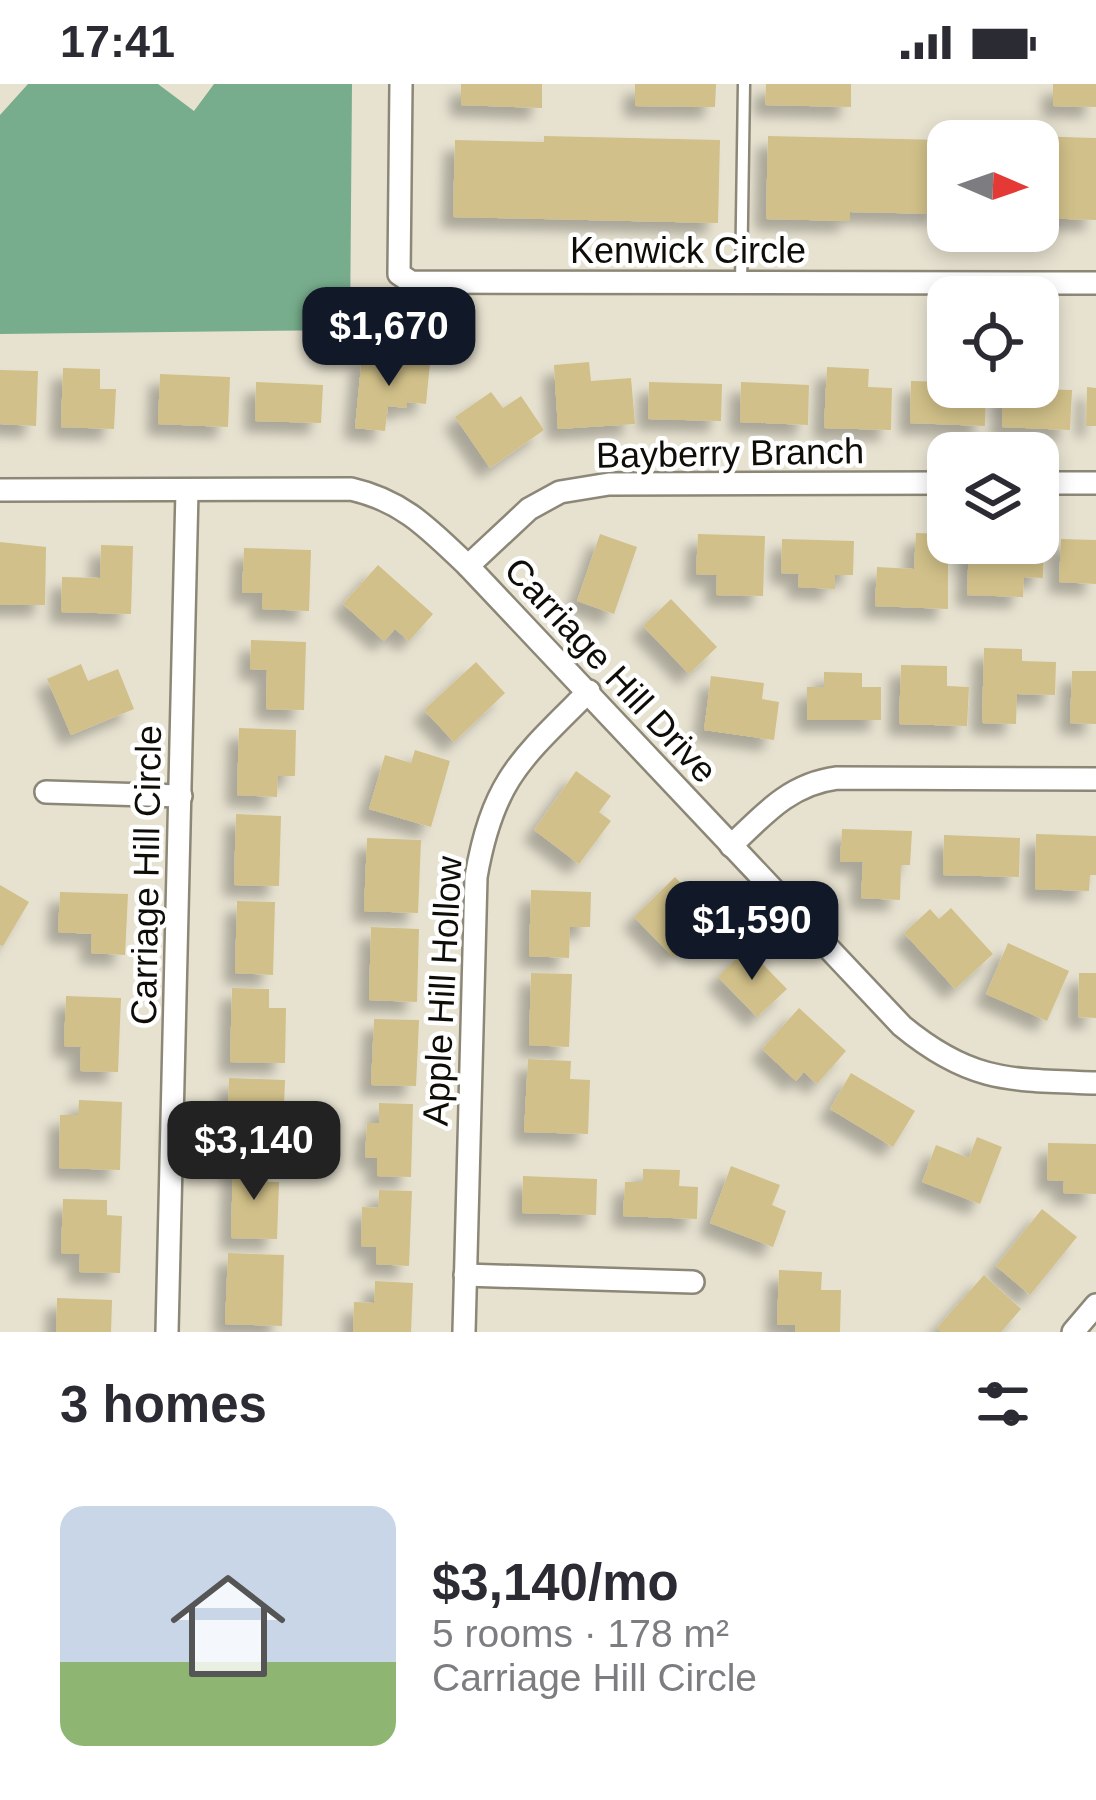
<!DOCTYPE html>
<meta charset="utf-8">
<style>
:root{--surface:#fff;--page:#f7f7f7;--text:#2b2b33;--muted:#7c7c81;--accent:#111827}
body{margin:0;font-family:Helvetica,sans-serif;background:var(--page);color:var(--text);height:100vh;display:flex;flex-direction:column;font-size:45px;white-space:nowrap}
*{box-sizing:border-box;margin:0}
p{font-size:39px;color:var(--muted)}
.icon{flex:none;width:66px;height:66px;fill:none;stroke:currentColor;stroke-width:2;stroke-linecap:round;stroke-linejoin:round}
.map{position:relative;height:1248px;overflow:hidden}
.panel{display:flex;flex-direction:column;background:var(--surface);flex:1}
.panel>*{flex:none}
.needle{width:78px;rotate:92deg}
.fabs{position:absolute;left:927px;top:36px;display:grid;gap:24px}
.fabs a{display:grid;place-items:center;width:132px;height:132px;border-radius:24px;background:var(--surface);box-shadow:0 6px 18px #0003;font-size:60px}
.price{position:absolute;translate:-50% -102px;padding:0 27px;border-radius:24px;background:var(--accent);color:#fff;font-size:39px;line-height:78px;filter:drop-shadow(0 3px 6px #0008)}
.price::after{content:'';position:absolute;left:50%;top:72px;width:36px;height:27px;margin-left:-18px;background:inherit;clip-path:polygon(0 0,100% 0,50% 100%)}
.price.active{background:#222;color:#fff}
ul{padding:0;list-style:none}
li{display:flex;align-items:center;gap:36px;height:300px;padding:0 60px}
li span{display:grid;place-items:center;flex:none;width:336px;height:240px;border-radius:24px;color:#555}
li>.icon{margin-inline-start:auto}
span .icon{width:144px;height:144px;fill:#fffc;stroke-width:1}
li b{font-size:51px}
h2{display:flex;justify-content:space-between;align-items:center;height:144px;padding:0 60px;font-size:51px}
.status{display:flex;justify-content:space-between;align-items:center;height:84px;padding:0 60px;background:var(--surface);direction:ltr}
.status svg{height:33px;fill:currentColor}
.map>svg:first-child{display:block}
.forest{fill:#77ad8c}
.building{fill:#d1c089;filter:url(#shadow)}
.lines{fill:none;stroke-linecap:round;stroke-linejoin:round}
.lane-casing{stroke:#8c8777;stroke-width:15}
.street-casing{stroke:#8c8777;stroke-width:26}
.lane{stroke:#fff;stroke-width:10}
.street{stroke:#fff;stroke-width:21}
.labels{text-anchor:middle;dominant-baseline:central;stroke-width:9;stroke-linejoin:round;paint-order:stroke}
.street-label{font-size:36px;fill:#0e0d07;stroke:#fff}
</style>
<div class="status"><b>17:41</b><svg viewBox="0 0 49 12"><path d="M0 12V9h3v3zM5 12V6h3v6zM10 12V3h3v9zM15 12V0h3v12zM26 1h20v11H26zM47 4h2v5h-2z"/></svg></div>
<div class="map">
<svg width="1096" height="1248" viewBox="0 0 1096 1248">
<defs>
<filter id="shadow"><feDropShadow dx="-11" dy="11" stdDeviation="6" flood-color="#0004"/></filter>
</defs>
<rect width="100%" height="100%" fill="#e7e2d0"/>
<polygon class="forest" points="28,0 158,0 194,27 214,0 352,0 350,246 0,250 0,31"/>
<g class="building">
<polygon points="461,0 542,0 542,24 461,21"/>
<polygon points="635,0 716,0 715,23 635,22"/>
<polygon points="766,0 851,0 851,23 765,21"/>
<polygon points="1053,0 1096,0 1096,23 1053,22"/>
<polygon points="970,50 1096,54 1096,136 1038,134 1038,57 969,57"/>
<polygon points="544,52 720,56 718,139 453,133 455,56 544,58"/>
<polygon points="768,52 943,56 941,130 850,128 850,137 766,135"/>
<polygon points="362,272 430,279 426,320 407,318 407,324 388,322 385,347 355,344"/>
<polygon points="589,278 591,297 631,294 635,340 558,345 554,281"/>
<polygon points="827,283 869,285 868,303 892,304 891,346 824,344"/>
<polygon points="63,284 100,285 100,305 116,305 114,345 61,343"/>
<polygon points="0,286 38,287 36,342 0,340"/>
<polygon points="160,290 230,293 228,343 158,340"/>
<polygon points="911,297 948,298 948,303 986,303 985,342 910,339"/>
<polygon points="256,298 323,301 321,339 255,337"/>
<polygon points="649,298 722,300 721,337 648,335"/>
<polygon points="741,298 809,301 808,341 740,338"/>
<polygon points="1087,303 1096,304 1096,342 1086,342"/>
<polygon points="1003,304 1072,306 1070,346 1002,343"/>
<polygon points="491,308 503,324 521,312 544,346 490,384 455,333"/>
<polygon points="916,449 948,450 948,525 875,522 877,483 914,485"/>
<polygon points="600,450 637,463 614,530 577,517"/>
<polygon points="698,450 765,452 763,512 716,511 717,491 696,490"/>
<polygon points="782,455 854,457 853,491 835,491 835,505 798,503 799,490 781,489"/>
<polygon points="1038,455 1044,455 1043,494 1024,493 1023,513 967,511 969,459 1038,459"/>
<polygon points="1061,455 1096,456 1096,500 1059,498"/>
<polygon points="0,458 46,463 45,521 0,521"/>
<polygon points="101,461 133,462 131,530 61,528 62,493 100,494"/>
<polygon points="244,464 311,466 309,527 262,525 263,509 242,509"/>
<polygon points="378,481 433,530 409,557 395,545 384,557 343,520"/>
<polygon points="671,515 717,563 689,590 643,542"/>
<polygon points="251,556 306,558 304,626 266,625 267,586 250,585"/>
<polygon points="984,564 1022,565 1022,577 1056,578 1055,611 1017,610 1016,640 982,639"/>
<polygon points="476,578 505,609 454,658 424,626"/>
<polygon points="81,580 88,597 118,585 134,625 71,651 47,595"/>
<polygon points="901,581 947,582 947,602 969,603 967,642 899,640"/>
<polygon points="1072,587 1096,587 1096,640 1070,639"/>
<polygon points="824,588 862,589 862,603 881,603 881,636 807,636 807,603 824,603"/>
<polygon points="711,592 764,599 762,615 779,618 774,656 704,646"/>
<polygon points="239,644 296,646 295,692 278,692 277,713 237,711"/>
<polygon points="415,666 450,677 431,743 369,725 385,671 411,679"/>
<polygon points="576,687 611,712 599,728 611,737 579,780 534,746"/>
<polygon points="236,730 281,732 279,802 234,801"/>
<polygon points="842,745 912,747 910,781 901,781 900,816 861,814 863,778 840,778"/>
<polygon points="1036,750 1096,752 1096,791 1090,791 1089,807 1035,805"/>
<polygon points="944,751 1020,754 1019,793 943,791"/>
<polygon points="367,754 421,756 418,829 364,827"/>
<polygon points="675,793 714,833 673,873 634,833"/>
<polygon points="0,801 29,818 3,862 0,861"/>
<polygon points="531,806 591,808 590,843 570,843 569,874 529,872"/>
<polygon points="60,808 128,810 125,871 91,869 92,850 58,848"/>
<polygon points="237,817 275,818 273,891 235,889"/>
<polygon points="951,824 993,870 955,905 904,849 930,825 939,835"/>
<polygon points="371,843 419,845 417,918 369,916"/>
<polygon points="1008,859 1069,887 1047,937 986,910"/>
<polygon points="747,864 787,905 757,933 718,893"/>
<polygon points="531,889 572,890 569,963 529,961"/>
<polygon points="1079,889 1096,889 1096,934 1078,933"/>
<polygon points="232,904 269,905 269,924 286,924 285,979 230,978"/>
<polygon points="66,912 121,914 118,988 80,987 81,963 64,962"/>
<polygon points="799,924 846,967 817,1000 804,988 796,997 762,965"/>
<polygon points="374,935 419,936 416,1002 371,1001"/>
<polygon points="528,975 571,977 570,995 590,996 588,1050 524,1048"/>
<polygon points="851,989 915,1027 893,1063 830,1025"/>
<polygon points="229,994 285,996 282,1066 226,1064"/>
<polygon points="79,1016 122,1018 120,1086 59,1084 60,1031 78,1031"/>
<polygon points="379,1019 413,1020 411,1093 377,1092 377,1074 365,1073 367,1039 379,1039"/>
<polygon points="977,1053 1002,1063 980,1120 922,1098 936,1061 969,1074"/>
<polygon points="1048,1059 1096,1060 1096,1110 1063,1109 1064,1097 1047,1096"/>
<polygon points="233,1079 268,1080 268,1098 279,1098 277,1155 231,1154"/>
<polygon points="731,1082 780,1101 772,1121 786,1127 773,1163 710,1139"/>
<polygon points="643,1085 680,1086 679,1102 698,1103 697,1135 623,1132 625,1098 643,1098"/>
<polygon points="523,1092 597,1095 596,1131 522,1129"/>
<polygon points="379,1106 412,1107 409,1182 376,1180 376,1163 361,1162 362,1123 378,1124"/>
<polygon points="63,1115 107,1116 107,1131 122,1132 120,1189 79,1188 80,1170 61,1169"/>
<polygon points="1042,1125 1077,1153 1030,1211 996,1182"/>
<polygon points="228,1169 284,1171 282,1242 225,1240"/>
<polygon points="779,1186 822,1188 821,1206 841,1206 840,1248 795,1248 795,1241 777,1241"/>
<polygon points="984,1191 1021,1225 1001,1248 941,1248 937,1244"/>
<polygon points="375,1197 413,1199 411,1248 353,1248 354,1218 374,1219"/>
<polygon points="57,1214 112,1216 111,1248 56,1248"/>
</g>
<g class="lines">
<defs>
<polyline id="lane" points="741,200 744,0"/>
<g id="street">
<polyline points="401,0 399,190 411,198 1096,199"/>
<polyline points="1038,399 1096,399"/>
<path d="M0,406L351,405C404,417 430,446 468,482L902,942C971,999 1011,996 1096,999"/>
<polyline points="468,482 529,425 560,408 609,400 948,399"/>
<polyline points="46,708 181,712"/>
<path d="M731,762C764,730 790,700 837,694L1096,695"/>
<polyline points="465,1191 693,1198"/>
<polyline points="167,1248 187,407"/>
<path d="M464,1248L476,793C493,695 522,674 589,607"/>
<polyline points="1073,1248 1096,1221"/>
</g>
</defs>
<use href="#lane" class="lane-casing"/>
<use href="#street" class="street-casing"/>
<use href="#lane" class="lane"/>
<use href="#street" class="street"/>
</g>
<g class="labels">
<g class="street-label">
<text x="688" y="166">Kenwick Circle</text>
<text transform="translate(730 369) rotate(-1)">Bayberry Branch</text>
<text transform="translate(611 586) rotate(47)">Carriage Hill Drive</text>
<text transform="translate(146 791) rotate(-89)">Carriage Hill Circle</text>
<text transform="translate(442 907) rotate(-87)">Apple Hill Hollow</text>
</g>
</g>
</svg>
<div class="fabs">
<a><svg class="needle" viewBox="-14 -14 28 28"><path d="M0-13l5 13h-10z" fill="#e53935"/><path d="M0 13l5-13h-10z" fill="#7c7c81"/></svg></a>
<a><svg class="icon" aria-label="locate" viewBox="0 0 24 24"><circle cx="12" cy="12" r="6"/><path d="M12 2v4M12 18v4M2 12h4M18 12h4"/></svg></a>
<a><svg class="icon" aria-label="layers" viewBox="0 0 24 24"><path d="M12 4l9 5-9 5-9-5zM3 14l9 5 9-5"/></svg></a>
</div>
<b class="price" style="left:389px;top:305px">$1,670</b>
<b class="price" style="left:752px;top:899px">$1,590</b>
<b class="price active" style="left:254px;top:1119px">$3,140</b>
</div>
<section class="panel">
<h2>3 homes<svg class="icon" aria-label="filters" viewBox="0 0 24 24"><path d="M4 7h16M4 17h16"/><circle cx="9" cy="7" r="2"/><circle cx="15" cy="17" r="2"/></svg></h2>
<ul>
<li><span style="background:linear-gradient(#c9d6e8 65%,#8fb573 0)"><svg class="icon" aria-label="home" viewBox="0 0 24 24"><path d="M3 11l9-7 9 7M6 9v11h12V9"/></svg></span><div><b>$3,140/mo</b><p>5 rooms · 178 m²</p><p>Carriage Hill Circle</p></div></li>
</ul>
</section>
